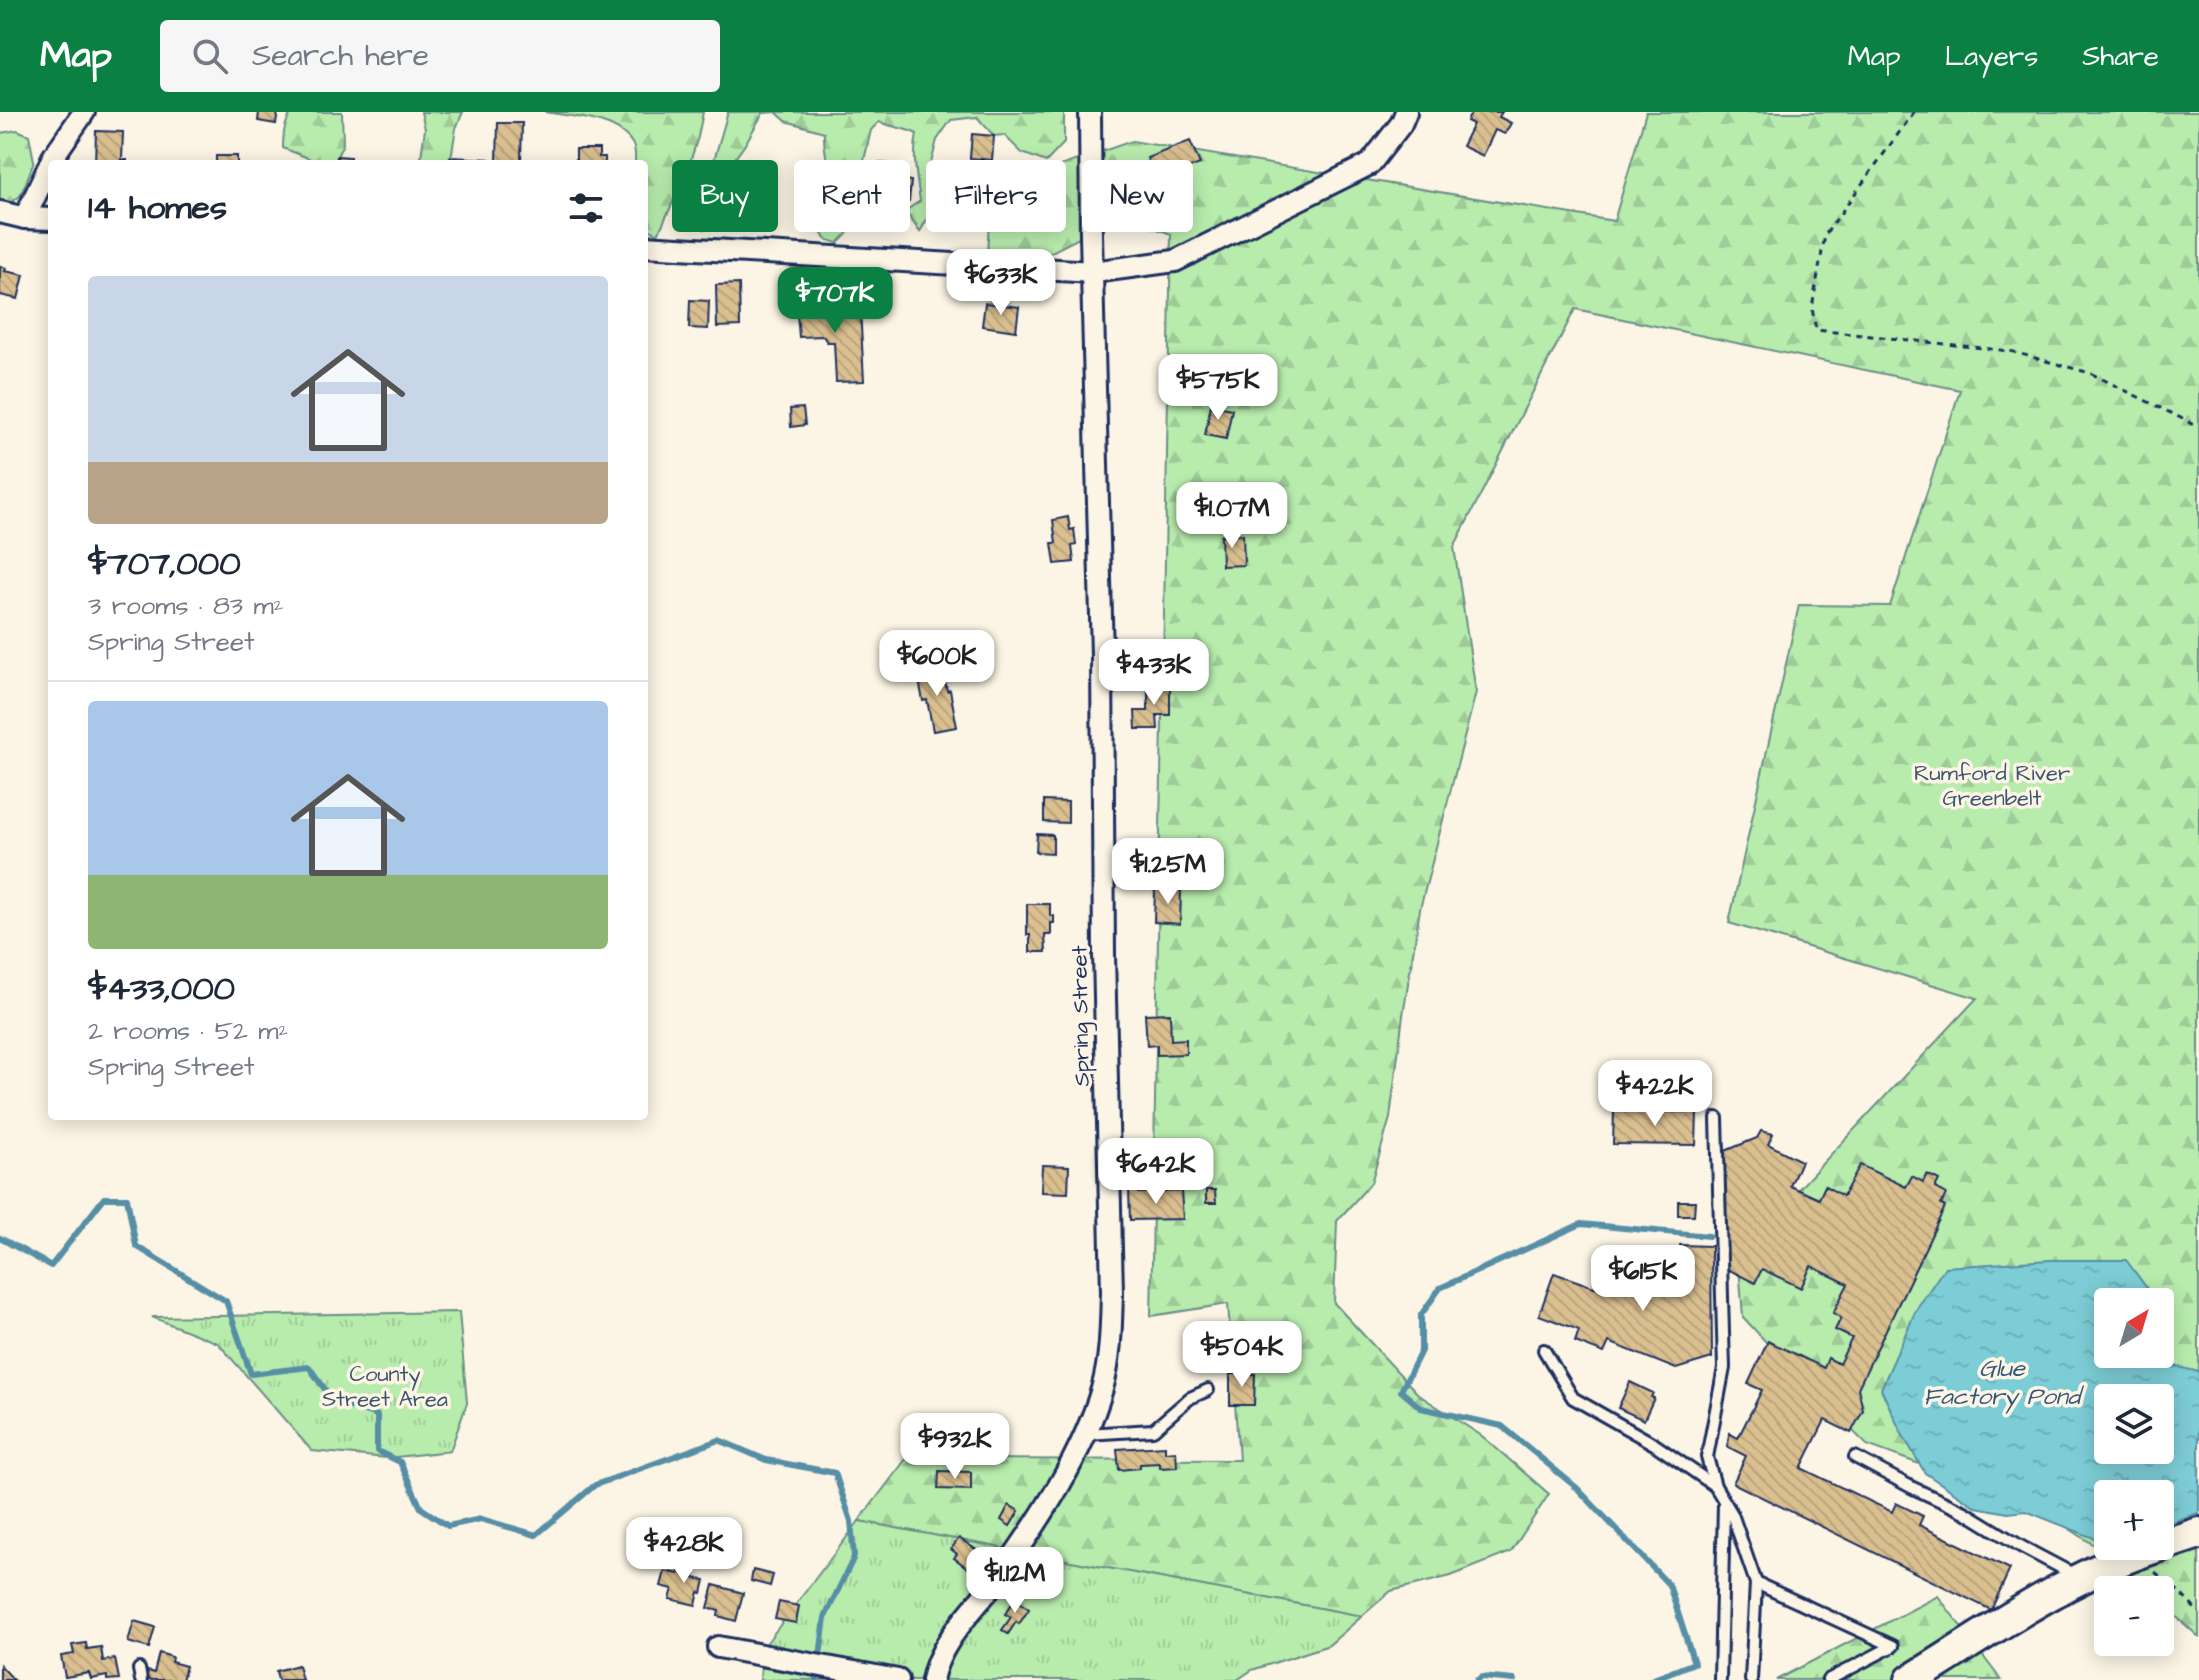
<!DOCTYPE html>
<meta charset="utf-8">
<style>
:root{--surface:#fff;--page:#f6f6f7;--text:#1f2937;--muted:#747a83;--line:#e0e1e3;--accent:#0b8043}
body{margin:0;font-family:"Architects Daughter",sans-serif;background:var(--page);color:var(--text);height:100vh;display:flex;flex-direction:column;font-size:30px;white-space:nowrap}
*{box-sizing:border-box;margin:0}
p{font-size:26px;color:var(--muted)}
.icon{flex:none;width:44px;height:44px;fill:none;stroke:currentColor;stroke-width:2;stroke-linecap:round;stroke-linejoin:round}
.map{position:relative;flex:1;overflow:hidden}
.side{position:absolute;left:48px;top:48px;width:600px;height:960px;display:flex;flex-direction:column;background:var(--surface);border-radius:8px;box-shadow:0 4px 20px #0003}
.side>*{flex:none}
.guide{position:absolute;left:672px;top:48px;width:760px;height:72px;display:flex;gap:16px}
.needle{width:52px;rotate:38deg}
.tools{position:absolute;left:2094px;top:1176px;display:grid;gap:16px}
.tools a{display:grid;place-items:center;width:80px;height:80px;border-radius:8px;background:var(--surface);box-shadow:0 4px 20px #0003;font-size:40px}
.price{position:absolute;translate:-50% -68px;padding:0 18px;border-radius:16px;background:#fff;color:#222;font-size:26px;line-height:52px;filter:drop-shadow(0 2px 4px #0008)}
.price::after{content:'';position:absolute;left:50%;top:48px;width:24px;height:18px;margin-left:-12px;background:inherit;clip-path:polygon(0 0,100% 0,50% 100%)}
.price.current{background:var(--accent);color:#fff}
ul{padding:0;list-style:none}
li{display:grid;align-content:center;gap:16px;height:424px;padding:0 40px}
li+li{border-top:2px solid var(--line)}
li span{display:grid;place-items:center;height:248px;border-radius:8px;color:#555}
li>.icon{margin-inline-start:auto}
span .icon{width:144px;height:144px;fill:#fffc;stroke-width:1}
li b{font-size:34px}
h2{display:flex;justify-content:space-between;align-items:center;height:96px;padding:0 40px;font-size:34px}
.chip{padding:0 28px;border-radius:8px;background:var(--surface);box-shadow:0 4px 20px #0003;font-size:28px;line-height:72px}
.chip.current{background:var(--accent);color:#fff}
header{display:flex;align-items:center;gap:48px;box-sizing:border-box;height:112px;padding:0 40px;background:var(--accent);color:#fff}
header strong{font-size:38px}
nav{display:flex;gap:44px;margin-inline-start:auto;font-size:28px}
.search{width:560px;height:72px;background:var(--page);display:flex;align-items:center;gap:20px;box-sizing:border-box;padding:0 28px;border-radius:8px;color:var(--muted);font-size:30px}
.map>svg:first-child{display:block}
.forest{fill:url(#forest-firs);stroke:#6a8e86;stroke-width:2;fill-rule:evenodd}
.park{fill:url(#park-tufts);stroke:#6a8e86;stroke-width:2}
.water{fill:url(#water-ripples);stroke:#568ea6;stroke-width:2;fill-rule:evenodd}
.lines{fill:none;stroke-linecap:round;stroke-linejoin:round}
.stream{stroke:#568ea6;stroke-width:6}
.building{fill:url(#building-back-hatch);stroke:#1b2f5e;stroke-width:2}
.lane-casing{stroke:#1b2f5e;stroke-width:16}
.street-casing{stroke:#1b2f5e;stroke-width:26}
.secondary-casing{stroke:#1b2f5e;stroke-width:36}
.path{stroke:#1b2f5e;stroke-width:3;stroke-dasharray:6 6;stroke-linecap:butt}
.lane{stroke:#fcf5e5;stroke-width:10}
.street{stroke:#fcf5e5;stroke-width:20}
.secondary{stroke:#fcf5e5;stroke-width:30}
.labels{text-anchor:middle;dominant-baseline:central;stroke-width:7;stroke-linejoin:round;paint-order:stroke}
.park-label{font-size:22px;fill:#3a556e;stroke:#fcf5e5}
.street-label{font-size:22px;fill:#1b2f5e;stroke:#fcf5e5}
.water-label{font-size:24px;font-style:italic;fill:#34567c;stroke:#fcf5e5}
</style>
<header>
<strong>Map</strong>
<div class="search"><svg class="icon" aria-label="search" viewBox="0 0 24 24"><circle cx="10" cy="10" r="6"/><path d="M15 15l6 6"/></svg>Search here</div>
<nav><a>Map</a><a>Layers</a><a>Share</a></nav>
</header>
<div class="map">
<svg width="2199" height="1568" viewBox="0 0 2199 1568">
<defs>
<pattern id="forest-firs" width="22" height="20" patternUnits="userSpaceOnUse" patternTransform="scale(2)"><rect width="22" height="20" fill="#b8ecad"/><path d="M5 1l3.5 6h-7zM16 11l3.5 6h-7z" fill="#9ecb97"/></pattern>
<pattern id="park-tufts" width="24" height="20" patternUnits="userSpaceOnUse" patternTransform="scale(2)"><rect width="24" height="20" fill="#b8ecad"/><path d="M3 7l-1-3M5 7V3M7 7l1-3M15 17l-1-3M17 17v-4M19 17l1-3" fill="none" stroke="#9ecb97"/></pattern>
<pattern id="water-ripples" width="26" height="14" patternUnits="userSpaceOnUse" patternTransform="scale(2)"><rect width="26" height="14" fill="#7dcdd6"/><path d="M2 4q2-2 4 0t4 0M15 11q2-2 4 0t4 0" fill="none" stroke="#6bb0ba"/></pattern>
<pattern id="building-back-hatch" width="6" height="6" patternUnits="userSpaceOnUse" patternTransform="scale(2)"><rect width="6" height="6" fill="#dabf8f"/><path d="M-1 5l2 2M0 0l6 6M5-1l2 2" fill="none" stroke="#baa47e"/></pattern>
</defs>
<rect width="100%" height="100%" fill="#fcf5e5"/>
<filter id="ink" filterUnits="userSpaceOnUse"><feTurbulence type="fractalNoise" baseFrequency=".0125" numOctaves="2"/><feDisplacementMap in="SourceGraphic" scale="16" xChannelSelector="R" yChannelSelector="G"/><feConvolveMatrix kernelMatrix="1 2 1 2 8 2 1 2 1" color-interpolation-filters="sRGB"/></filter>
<g filter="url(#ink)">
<g class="forest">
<path d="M292,0H342L343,32L337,44L336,52H323L283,36C283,23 284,12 292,0Z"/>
<polygon points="421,0 463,0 456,16 450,52 420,52 425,17"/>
<path d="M545,0H703L698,25L686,63L658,122L644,114V52H635C635,46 636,39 633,33C619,6 571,5 545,0Z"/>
<path d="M728,0H1064V31L1046,50L1022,41L1004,23L994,24L977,5L951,8L937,28L925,74L931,99L920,120L905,99L920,89C917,67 912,45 917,22C905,16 892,15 879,10L871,18L847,122L838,131L825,127C805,94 826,88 827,59C828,45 823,35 824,20L786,9L776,0L763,1L744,34L719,68L704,117L693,110L692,96L712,55Z"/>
<path d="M1646,0H2199V1525L2160,1490V1478H2146L2105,1440L2019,1384L1952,1364L1867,1333L1800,1267L1743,1205L1738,1142L1977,886L1729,811L1799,493L1890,494L1960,278L1575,197L1454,435L1476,580L1420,797L1403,903L1390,1006L1371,1071L1337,1109L1334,1191L1419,1283L1482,1324L1549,1382L1511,1440L1451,1464L1391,1479L1362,1504L859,1409L906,1347L1239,1348L1228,1192L1151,1204L1171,122L1122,104L985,174L991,78L1132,29L1614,109ZM2108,1190H2160V1242H2108ZM2108,1286H2160V1338H2108ZM2108,1382H2160V1434H2108Z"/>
<polygon points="17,18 29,23 34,49 25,73 20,84 9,92 0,91 0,21"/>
<polygon points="1938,1484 2001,1568 1776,1568"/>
</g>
<g class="park">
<polygon points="459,1200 467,1291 450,1339 387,1346 312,1339 218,1231 152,1205"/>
<polygon points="859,1409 1362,1504 1329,1533 1252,1558 1237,1568 760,1568 762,1537"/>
</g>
<path class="water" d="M2050,1148H2126L2146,1175L2150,1190H2108V1242H2151V1244L2171,1253L2199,1260V1401L2160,1414V1382H2108V1430L2106,1431L2026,1399L2008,1401L1976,1395L1925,1361L1901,1320L1881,1277L1916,1198L1945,1155ZM2108,1286H2160V1338H2108Z"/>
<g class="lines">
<g class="stream">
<polyline points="0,1126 51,1154 104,1086 127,1086 136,1134 226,1189 251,1262 309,1255 334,1290 377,1303 377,1339 400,1350 421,1396 448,1414 481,1407 536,1423 595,1373 719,1328 766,1348 835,1361 851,1409 854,1445 825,1505 817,1568"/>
<polyline points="1477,1568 1482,1565 1514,1568"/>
<polyline points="1651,1568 1694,1551 1669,1473 1577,1376 1502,1314 1421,1296 1401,1279 1421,1239 1421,1203 1440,1176 1581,1112 1709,1124"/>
</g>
</g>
<g class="building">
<polygon points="259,0 278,0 276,12 258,9"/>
<polygon points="1472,0 1502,0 1499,5 1511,11 1505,22 1495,18 1483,44 1462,34 1473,12 1467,9"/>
<polygon points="498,11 522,11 521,49 497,49"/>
<polygon points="96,19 123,20 122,48 127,48 127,52 95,52"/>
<polygon points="972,22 994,24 992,48 970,46"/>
<polygon points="1190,29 1200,52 1177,61 1179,65 1168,70 1166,66 1156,70 1147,46"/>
<polygon points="576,37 599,37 599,45 605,45 605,52 576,52"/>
<rect x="216" y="44" width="21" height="8"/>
<polygon points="337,44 350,45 350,52 337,52"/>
<polygon points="450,45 489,47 488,52 449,52"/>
<polygon points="878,51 890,52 889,59 899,60 898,67 911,69 909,90 881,87 882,79 862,77 864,55 877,57"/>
<polygon points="1000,58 1020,60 1018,72 999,70"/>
<polygon points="726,71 765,75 763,97 724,92"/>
<polygon points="995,77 1016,79 1014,101 1011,101 1010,109 992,108"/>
<polygon points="0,154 6,156 5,159 24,163 18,187 0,183"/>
<polygon points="739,172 740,214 717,215 716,173"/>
<polygon points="690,188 709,189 708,217 689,216"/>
<polygon points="838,188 840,197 860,196 864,269 836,270 834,230 827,230 823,224 799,225 796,190"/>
<polygon points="985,191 1019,195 1016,219 982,214"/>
<polygon points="1211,293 1232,297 1226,327 1205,323"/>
<polygon points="803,296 805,313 791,315 790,297"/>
<polygon points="1068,405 1070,418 1074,417 1076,433 1072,434 1074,450 1055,452 1052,431 1056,431 1053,408"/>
<polygon points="1243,422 1244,453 1222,454 1221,423"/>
<polygon points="942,553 947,579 950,578 957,615 933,619 927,588 923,589 917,558"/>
<polygon points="1148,572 1170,572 1170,603 1157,603 1158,617 1136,617 1135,599 1148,599"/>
<polygon points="1044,689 1068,690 1068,711 1044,710"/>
<polygon points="1037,722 1053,723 1053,741 1036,740"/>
<polygon points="1155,777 1181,778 1180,812 1154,810"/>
<polygon points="1027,792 1050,792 1050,804 1054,804 1054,811 1051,811 1051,823 1045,823 1046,840 1030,840 1030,823 1027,823"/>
<polygon points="1170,901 1171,928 1186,927 1186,942 1157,943 1157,933 1147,934 1145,902"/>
<polygon points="1614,999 1697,1000 1696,1033 1613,1032"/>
<polygon points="1761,1019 1773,1022 1768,1032 1801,1049 1790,1074 1819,1087 1825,1074 1843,1084 1860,1053 1906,1075 1912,1064 1923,1070 1927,1062 1939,1068 1935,1076 1946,1082 1941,1093 1945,1095 1858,1276 1863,1298 1851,1321 1825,1308 1801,1356 1892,1400 1896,1391 1923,1404 1919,1413 2010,1457 1991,1498 1733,1371 1746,1344 1728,1335 1729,1321 1738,1326 1762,1278 1748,1272 1768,1229 1824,1256 1828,1246 1839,1252 1852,1226 1835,1218 1841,1206 1833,1201 1848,1172 1811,1154 1801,1176 1762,1157 1755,1171 1725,1156 1725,1039 1757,1026"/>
<polygon points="1191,1039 1192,1056 1175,1058 1173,1040"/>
<polygon points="1042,1053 1069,1054 1068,1081 1041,1080"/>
<polygon points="1129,1078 1138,1078 1138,1081 1181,1079 1183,1107 1130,1108"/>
<polygon points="1206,1078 1215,1078 1216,1091 1206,1091"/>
<polygon points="1678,1089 1695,1089 1694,1103 1678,1103"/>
<polygon points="1680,1133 1711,1134 1712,1246 1676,1257 1609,1230 1604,1241 1575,1230 1579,1218 1539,1203 1554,1161 1594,1175 1650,1175 1650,1170 1663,1169 1663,1164 1681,1164"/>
<polygon points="1230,1262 1255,1262 1254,1293 1230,1293"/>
<polygon points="1630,1270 1653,1281 1651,1285 1654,1286 1644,1308 1618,1296"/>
<polygon points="1165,1334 1165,1340 1176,1339 1177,1355 1160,1356 1160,1351 1140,1352 1140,1356 1119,1358 1117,1337"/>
<polygon points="939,1359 971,1360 971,1378 938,1377"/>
<polygon points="1009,1393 1019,1399 1010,1414 1001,1408"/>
<polygon points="959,1426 984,1443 972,1459 954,1446 957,1442 951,1437"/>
<polygon points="681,1453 696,1457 693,1466 705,1468 702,1481 699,1480 696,1493 670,1487 673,1477 661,1474 665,1459 679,1462"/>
<polygon points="753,1458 773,1463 770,1474 751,1469"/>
<polygon points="714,1473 743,1481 736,1509 718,1504 719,1499 708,1496"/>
<polygon points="1015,1487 1029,1497 1019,1512 1016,1510 1008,1522 1002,1518 1011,1505 1005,1502"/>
<polygon points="779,1490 799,1494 796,1511 775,1507"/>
<polygon points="134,1509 155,1515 149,1536 128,1530"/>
<polygon points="86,1531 87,1537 101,1535 103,1549 115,1547 119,1567 107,1568 107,1564 91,1567 89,1561 65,1565 61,1544 74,1542 72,1533"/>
<polygon points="159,1541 172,1545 171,1550 186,1554 182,1568 146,1568 148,1559 154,1561"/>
<polygon points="0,1553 14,1568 0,1568"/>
<polygon points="298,1553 302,1568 278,1568 276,1559"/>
</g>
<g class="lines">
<defs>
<g id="lane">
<polyline points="1717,1006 1724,1256 1707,1345 1715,1374 1732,1402 1756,1471 1751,1568"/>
<polyline points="1544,1238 1573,1286 1654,1332 1715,1374"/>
<polyline points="1086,1322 1153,1318 1190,1286 1208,1278"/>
<polyline points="1855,1345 1913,1376 1965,1400 2022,1435 2075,1463"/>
<polyline points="1756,1471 1893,1534 1828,1568"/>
<polyline points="139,1557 141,1568"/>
<polyline points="1720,1568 1724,1392"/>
</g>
<g id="street">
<polyline points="0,100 25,106 52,107"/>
<polyline points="25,106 53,45 84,0"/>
<polyline points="644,134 1093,160 1175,149 1370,52 1401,12 1406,0"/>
<polyline points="718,1535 898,1568"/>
<path d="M932,1568C940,1527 978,1494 1002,1461C1041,1406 1083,1342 1102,1277C1111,1246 1111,1213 1112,1180L1104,843L1102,543L1091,123L1090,0"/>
</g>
<g id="secondary">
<polyline points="2160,1434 2199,1421"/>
<path d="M1911,1568C1991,1519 2069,1462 2160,1434"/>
</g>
</defs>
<use href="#lane" class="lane-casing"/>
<use href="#street" class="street-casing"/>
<use href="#secondary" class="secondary-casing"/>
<g class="path">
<polyline points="1914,0 1825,123 1812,196 1816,218 2010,239 2090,261 2199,315"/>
<polyline points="2155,1460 2178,1479 2199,1501"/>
</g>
<use href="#lane" class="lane"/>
<use href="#street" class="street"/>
<use href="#secondary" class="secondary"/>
</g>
</g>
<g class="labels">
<g class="park-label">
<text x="1992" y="661">Rumford River<tspan x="1992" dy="25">Greenbelt</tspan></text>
<text x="385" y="1262">County<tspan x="385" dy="25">Street Area</tspan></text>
</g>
<g class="street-label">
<text transform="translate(1081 904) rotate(-91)">Spring Street</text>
</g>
<g class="water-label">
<text x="2002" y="1257">Glue<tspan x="2002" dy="28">Factory Pond</tspan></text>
</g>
</g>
</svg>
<div class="tools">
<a><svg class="needle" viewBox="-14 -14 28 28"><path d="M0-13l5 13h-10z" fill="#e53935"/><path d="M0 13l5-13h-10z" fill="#747a83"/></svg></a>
<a><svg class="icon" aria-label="layers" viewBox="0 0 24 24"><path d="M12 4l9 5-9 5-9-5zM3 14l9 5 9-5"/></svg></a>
<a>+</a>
<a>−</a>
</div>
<b class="price" style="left:1001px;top:205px">$633K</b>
<b class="price current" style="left:835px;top:223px">$707K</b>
<b class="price" style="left:1218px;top:310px">$575K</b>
<b class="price" style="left:1232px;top:438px">$1.07M</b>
<b class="price" style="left:937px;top:586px">$600K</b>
<b class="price" style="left:1154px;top:595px">$433K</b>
<b class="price" style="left:1168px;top:794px">$1.25M</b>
<b class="price" style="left:1655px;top:1016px">$422K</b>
<b class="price" style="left:1156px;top:1094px">$642K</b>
<b class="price" style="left:1643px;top:1201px">$615K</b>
<b class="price" style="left:1242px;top:1277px">$504K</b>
<b class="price" style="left:955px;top:1369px">$932K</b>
<b class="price" style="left:684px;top:1473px">$428K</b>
<b class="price" style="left:1015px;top:1503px">$1.12M</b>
<div class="guide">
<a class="chip current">Buy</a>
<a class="chip">Rent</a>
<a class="chip">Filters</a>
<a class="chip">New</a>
</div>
<section class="side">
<h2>14 homes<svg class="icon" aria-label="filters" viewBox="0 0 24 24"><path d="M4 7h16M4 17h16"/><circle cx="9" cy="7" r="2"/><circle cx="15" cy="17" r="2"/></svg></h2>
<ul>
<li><span style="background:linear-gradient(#c9d6e8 75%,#b9a48a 0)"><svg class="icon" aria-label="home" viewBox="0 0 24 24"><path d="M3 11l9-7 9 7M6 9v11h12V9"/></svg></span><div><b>$707,000</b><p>3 rooms · 83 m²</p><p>Spring Street</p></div></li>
<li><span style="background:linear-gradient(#a9c7e8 70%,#8fb573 0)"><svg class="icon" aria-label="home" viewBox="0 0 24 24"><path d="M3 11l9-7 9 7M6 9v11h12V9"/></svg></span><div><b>$433,000</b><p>2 rooms · 52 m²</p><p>Spring Street</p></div></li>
</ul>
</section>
</div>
